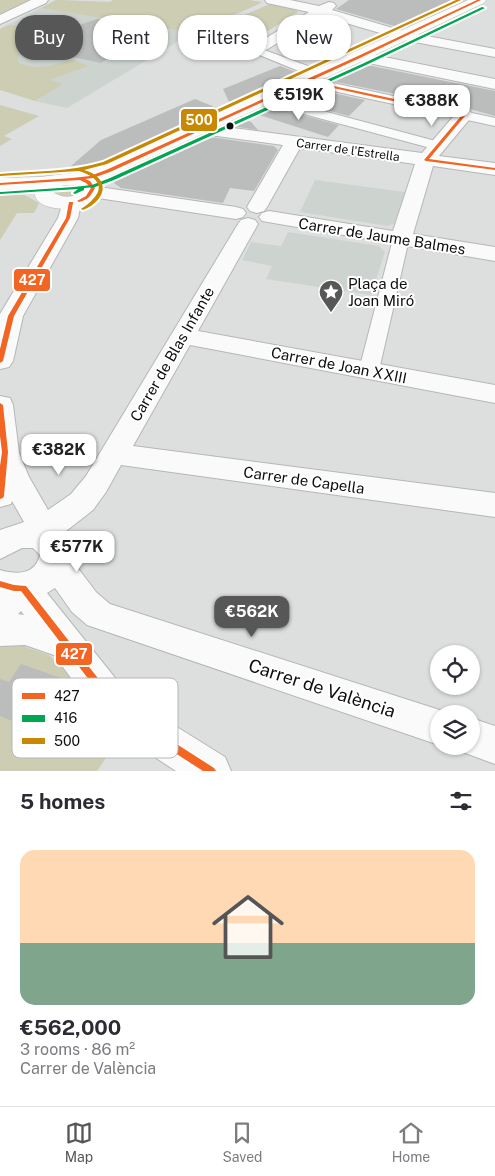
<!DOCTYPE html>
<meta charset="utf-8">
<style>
:root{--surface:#fff;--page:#f7f7f7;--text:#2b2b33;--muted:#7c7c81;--line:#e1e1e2;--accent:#565756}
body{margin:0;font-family:"Public Sans",sans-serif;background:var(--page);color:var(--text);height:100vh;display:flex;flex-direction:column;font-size:19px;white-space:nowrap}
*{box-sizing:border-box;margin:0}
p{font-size:16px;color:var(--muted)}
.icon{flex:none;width:28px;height:28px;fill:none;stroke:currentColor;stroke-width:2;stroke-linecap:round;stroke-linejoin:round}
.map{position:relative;height:771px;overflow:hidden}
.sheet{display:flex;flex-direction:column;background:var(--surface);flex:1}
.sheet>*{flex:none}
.banner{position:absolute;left:15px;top:15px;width:465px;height:45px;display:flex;gap:10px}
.tools{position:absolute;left:430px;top:645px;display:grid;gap:10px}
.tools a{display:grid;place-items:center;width:50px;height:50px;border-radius:50%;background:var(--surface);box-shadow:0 1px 4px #0004;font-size:25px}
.price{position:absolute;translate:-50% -42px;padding:0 11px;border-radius:10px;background:#fff;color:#222;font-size:16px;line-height:32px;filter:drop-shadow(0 1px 2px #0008)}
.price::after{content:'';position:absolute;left:50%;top:30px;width:15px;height:11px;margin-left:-8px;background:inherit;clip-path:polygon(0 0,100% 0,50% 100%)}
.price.selected{background:var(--accent);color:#fff}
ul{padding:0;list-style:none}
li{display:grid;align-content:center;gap:10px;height:265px;padding:0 20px}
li+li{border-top:1px solid var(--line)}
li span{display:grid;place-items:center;height:155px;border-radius:15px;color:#555}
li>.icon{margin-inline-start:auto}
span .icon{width:90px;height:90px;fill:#fffc;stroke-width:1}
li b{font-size:21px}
h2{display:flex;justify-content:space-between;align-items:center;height:60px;padding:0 20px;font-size:21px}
.tag{padding:0 18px;border-radius:20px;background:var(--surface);box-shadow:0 1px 4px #0004;font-size:18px;line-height:45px}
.tag.selected{background:var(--accent);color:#fff}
.menu{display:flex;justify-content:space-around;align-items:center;height:70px;border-top:1px solid var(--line);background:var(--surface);font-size:14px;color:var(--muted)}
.menu a{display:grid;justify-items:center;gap:2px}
.menu .selected{color:var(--accent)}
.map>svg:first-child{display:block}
.built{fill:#cdd4cf}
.green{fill:#cccdb3}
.building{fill:#bbbcbc}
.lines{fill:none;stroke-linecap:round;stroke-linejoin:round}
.pedestrian-casing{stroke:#b5b7b6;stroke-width:2}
.minor-casing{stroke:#b5b7b6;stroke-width:2}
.tertiary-casing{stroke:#b5b7b6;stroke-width:1}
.pedestrian{fill:#fafafa;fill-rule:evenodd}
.minor{fill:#fafafa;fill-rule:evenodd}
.tertiary{fill:#fafafa;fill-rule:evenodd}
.bus-1-casing{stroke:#fff;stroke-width:4}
.bus-2-casing{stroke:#fff;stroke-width:4}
.bus-3-casing{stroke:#fff;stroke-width:4}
.bus-1{fill:#f26522;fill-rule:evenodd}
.bus-2{fill:#00a651;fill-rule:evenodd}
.bus-3{fill:#c88803;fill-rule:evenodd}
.bus-dot{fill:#0d0e0d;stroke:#fff;stroke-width:2}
.labels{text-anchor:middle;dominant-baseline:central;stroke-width:4;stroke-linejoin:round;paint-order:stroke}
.far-street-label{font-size:12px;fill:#0d0e0d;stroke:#fff}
.street-label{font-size:15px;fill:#0d0e0d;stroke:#fff}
.poi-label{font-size:15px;fill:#0d0e0d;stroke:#fff;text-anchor:start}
.near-street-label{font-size:18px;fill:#0d0e0d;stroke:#fff}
.key{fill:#fff;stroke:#b6b7b6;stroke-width:1}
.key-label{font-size:14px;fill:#0d0e0d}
.line-badge{stroke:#fff;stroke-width:2}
.badge-label{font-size:14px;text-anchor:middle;font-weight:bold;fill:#fff}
</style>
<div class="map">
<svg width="495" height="771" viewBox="0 0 495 771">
<rect width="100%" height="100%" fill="#dddfde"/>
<g class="built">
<polygon points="56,0 110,2 113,0 247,0 67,108 35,101 40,99 0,86 0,29"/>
<polygon points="315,180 405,192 394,224 387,226 300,212"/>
<polygon points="288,232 379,246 385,252 371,295 266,279 272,266 242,260 251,242 281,246"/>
</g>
<g class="green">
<polygon points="0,0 38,0 0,19"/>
<path d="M56,0L110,2L113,0H249L262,2C249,10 234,14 221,21C212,27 207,32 196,33L41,8Z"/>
<polygon points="270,4 295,9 298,12 263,34 248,34 237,39 240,45 231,57 217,59 190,56 202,44 205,35 220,25"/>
<path d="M8,25L41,27L42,31L26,34L18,41V44L30,48L18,56L19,63C35,71 57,65 72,59L88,66L50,80L63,84L35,101L0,90V29Z"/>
<polygon points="0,105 39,116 4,136 12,139 0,146"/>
<polygon points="75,183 84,188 78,195 63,197 54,193 55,188 61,185"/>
<polygon points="0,192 19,192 39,203 34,213 17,213 0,240"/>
<polygon points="14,643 49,655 126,729 97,771 0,771 0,647"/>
</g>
<g class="building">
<polygon points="349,0 463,0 401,28 336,9"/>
<polygon points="97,19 153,29 101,63 68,56 43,46 51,44 38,39"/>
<polygon points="362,64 495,91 495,116 470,109 326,80"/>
<polygon points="280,66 301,74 231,106 223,89"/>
<polygon points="309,88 365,100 349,116 284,99"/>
<polygon points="195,99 222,110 100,165 64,172 101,140"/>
<polygon points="268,106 339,125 328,137 253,113"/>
<polygon points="242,118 251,122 258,130 226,125"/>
<polygon points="203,136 274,146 278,150 254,191 230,188 223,203 121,188 114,183 112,177"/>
<polygon points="21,664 67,680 54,703 64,706 47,735 0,716 0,679 9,682"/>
</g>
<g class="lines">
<defs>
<g id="pedestrian">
<polygon points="256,47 324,72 326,75 324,78 316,78 252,52 250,50"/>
<polygon points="305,77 495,118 495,126 301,84 299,81 301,78"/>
<polygon points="263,95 443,143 445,146 438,150 259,102 257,99 259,96"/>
<polygon points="401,234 407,236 409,239 379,370 376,375 369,376 362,375 359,370 393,239 395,236"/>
</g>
<g id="minor">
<polygon points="31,0 48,0 46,3 0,24 0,15"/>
<polygon points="265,0 290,0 319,6 329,2 334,3 336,6 332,10 406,32 495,49 495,57 404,40 322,16 261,53 251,53 249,50 251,47 309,12 267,3"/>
<polygon points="359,52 495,79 495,89 354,60 351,57 354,54"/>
<polygon points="464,110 470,111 473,115 439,156 495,163 495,175 433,166 413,234 495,247 495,261 262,221 259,217 262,213 269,211 393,231 415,164 300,148 267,207 264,211 257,213 250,211 247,207 283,145 202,134 196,133 193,129 196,125 202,124 422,153 458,111"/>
<polygon points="92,186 236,207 243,209 246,213 243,217 236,219 85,196 82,192 85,188"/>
<polygon points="71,197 78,199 81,203 78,218 23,316 13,361 9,367 0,369 0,314 58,218 64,199"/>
<path d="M248,218L255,220L258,224L198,331L495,385V403L190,345L133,446L495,493V517L121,465L106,492L93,510L61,535L72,555L71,559L96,592L110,604L452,714H439V745L87,625L72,612L55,588L47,593L132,699L225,757L231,771H176L106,725L54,655L25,645L0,646V570C17,575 35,575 40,555L33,548H22L0,559V530L24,522L12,501L11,504L0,507V396L10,398L13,405L19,453L29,477L48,510L71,494L86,476L238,224L241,220ZM21,611L24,615L18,614Z"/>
<polygon points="471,718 495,726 495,764 457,750 456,746 471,746"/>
</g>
<path id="tertiary" d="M468,0H486L484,3L365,60L99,181L103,188C100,194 97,200 91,203C77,212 32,213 34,189L0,190V178L40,177L88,171L101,167ZM65,185H78L83,188C76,198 65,199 54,193L56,188Z"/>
</defs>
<use href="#pedestrian" class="pedestrian-casing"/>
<use href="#minor" class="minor-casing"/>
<use href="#tertiary" class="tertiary-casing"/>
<use href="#pedestrian" class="pedestrian"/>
<use href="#minor" class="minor"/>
<use href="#tertiary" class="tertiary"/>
<defs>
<g id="bus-1">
<path d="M477,0H481L360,58L310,81L465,114V116L429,159L495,168V170L426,161L424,160L461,116L306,82L110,172L93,178L85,179L90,181L95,188C90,197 89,199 79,202L77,201L86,196L91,188L86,183L80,180L0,185V183L72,178L90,176L106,170L358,56Z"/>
<polygon points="69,202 73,202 73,203 70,218 14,316 3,361 0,363 0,349 8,316 66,218"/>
<polygon points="0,403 3,405 8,452 4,496 3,498 0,499 0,466 2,452 0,436"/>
<polygon points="0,581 14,585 26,586 122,709 214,768 216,771 203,771 116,715 21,591 14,591 0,587"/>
</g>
<polygon id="bus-2" points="482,7 485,8 364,66 114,180 95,187 84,188 84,190 75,194 73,193 78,189 0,194 0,192 1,192 74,187 92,185 110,178 362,64"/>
<path id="bus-3" d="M456,0H461L107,164L84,170C112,178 106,201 83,210L81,209C85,206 90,203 93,199C107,185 93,175 79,171L0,176V174C34,171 70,172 103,162Z"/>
</defs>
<use href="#bus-1" class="bus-1-casing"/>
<use href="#bus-2" class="bus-2-casing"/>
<use href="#bus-3" class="bus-3-casing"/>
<use href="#bus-1" class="bus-1"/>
<use href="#bus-2" class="bus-2"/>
<use href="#bus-3" class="bus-3"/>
</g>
<defs>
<symbol id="sight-pin" viewBox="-11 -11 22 30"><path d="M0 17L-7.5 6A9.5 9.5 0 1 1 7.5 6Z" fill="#565756" stroke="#fff"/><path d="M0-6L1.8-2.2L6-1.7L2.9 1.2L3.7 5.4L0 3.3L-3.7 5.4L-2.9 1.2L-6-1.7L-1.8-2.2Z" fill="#fff"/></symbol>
</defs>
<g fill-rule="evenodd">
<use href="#sight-pin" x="317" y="278" width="28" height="38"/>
</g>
<circle class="bus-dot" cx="230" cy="126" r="4.5"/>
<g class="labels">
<g class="far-street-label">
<text transform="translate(348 150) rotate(8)">Carrer de l'Estrella</text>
</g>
<g class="street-label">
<text transform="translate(382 236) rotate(9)">Carrer de Jaume Balmes</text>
<text transform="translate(172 354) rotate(-60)">Carrer de Blas Infante</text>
<text transform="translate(339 365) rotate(11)">Carrer de Joan XXIII</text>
<text transform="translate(304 480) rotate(8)">Carrer de Capella</text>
</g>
<g class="poi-label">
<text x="348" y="283">Plaça de<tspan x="348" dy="17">Joan Miró</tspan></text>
</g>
<g class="near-street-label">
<text transform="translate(322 688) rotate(18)">Carrer de València</text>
</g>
</g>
<rect x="12" y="678" width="166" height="80" rx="8" class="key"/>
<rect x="22" y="693" width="23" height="6" fill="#f26522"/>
<rect x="22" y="715" width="23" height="7" fill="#00a651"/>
<rect x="22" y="738" width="23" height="6" fill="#c88803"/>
<g class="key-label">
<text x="54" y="701">427</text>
<text x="54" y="723">416</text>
<text x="54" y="746">500</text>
</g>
<g class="line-badge">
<rect x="180" y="108" width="38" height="24" rx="5" fill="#c88803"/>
<rect x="13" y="268" width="38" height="24" rx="5" fill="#f26522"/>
<rect x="55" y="642" width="38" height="24" rx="5" fill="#f26522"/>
</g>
<g class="badge-label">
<text x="199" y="125">500</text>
<text x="32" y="285">427</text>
<text x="74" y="659">427</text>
</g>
</svg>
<div class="tools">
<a><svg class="icon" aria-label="locate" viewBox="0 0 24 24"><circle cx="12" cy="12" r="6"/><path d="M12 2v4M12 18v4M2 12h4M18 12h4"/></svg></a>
<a><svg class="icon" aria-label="layers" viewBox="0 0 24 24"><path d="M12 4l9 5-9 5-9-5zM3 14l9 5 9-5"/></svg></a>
</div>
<b class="price" style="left:299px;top:121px">€519K</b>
<b class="price" style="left:432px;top:127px">€388K</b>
<b class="price" style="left:59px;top:476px">€382K</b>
<b class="price" style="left:77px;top:573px">€577K</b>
<b class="price selected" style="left:252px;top:638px">€562K</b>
<div class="banner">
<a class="tag selected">Buy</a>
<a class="tag">Rent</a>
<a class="tag">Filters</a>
<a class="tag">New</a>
</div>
</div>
<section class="sheet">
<h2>5 homes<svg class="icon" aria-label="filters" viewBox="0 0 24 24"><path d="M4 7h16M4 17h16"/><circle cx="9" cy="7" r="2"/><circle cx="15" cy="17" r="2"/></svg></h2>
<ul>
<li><span style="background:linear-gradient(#ffd9b3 60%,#7fa58c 0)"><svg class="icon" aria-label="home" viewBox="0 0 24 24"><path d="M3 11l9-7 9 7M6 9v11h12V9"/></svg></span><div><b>€562,000</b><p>3 rooms · 86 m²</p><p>Carrer de València</p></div></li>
</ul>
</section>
<nav class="menu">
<a class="selected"><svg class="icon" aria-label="map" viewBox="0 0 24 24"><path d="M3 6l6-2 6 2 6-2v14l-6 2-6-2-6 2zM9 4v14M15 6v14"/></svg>Map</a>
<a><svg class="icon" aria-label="saved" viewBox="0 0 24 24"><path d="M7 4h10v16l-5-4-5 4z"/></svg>Saved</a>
<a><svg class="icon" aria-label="home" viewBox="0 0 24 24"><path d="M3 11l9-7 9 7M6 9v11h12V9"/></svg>Home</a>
</nav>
